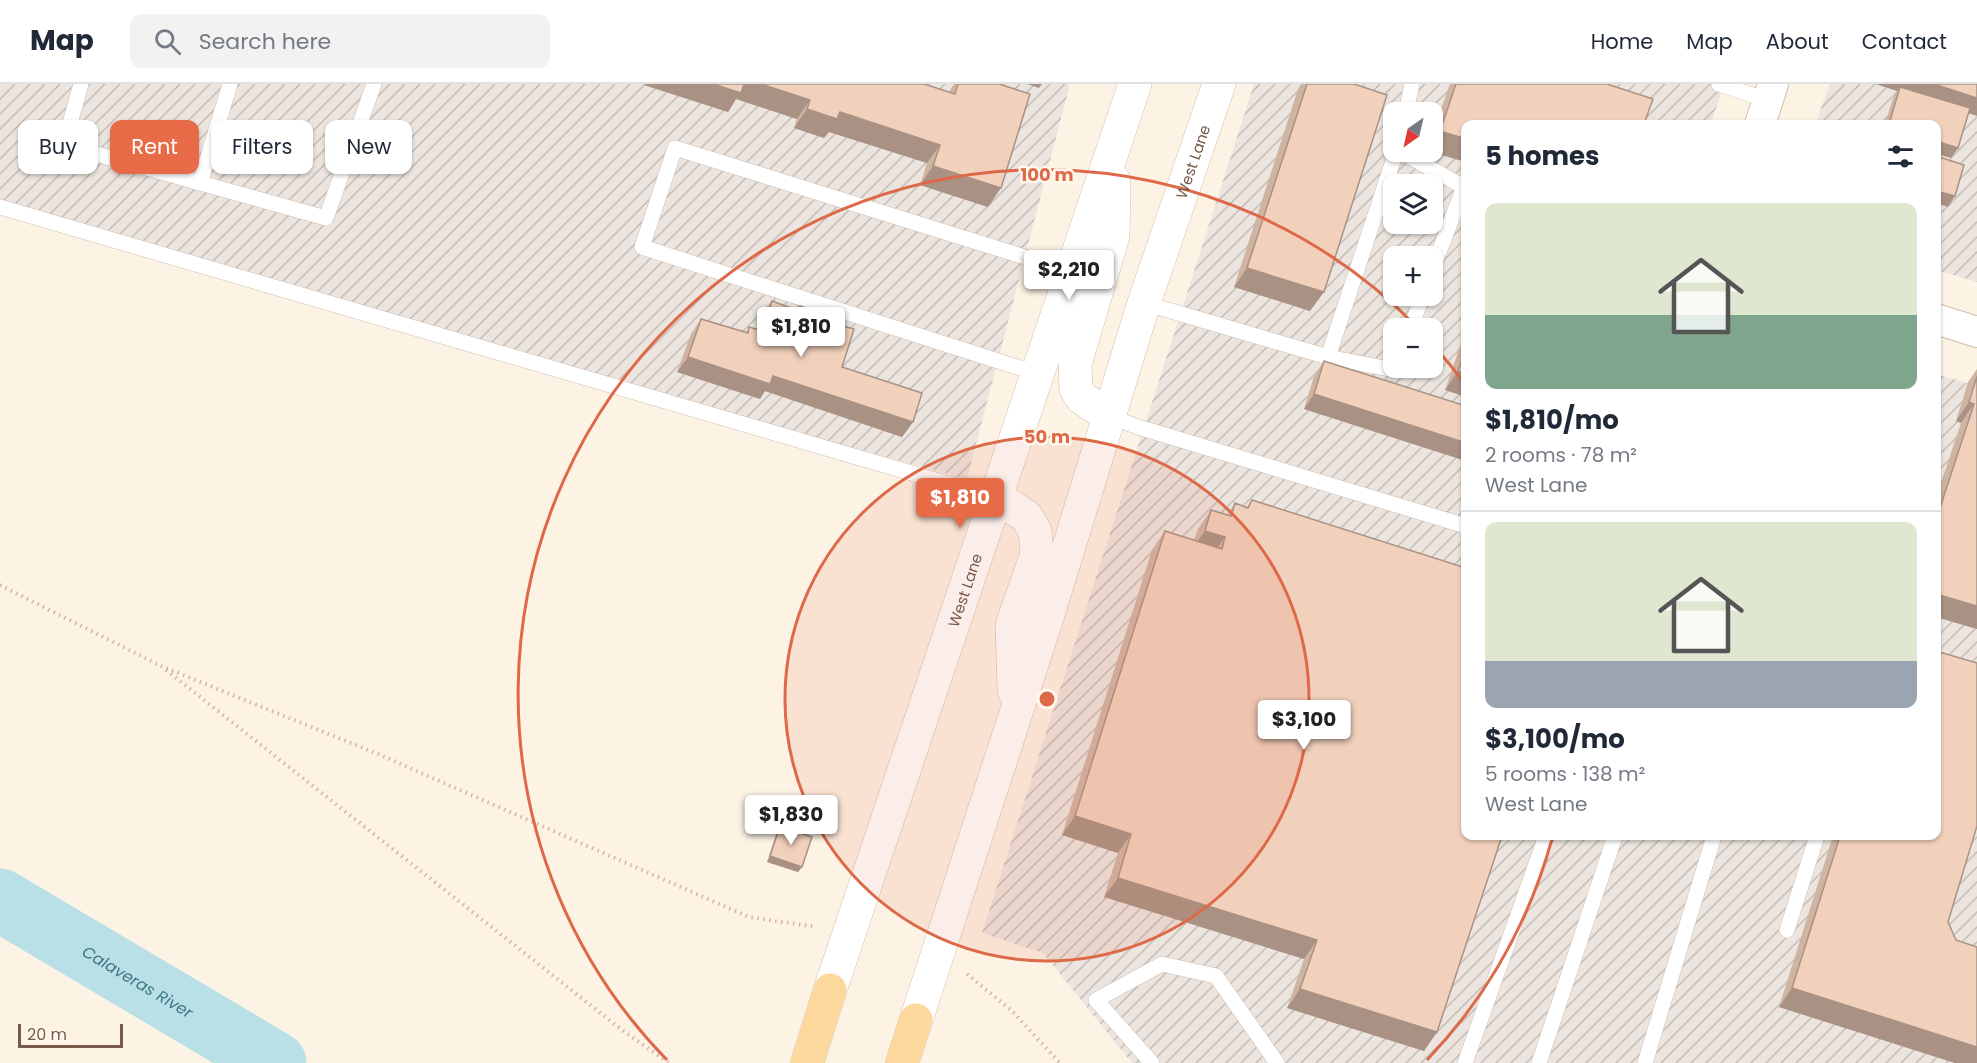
<!DOCTYPE html>
<meta charset="utf-8">
<style>
:root{--surface:#fff;--page:#f2f2f3;--text:#1f2937;--muted:#747a83;--line:#e0e1e3;--accent:#e86b48}
body{margin:0;font-family:Poppins,sans-serif;background:var(--page);color:var(--text);height:100vh;display:flex;flex-direction:column;font-size:22px;white-space:nowrap}
*{box-sizing:border-box;margin:0}
p{font-size:20px;color:var(--muted)}
.icon{flex:none;width:33px;height:33px;fill:none;stroke:currentColor;stroke-width:2;stroke-linecap:round;stroke-linejoin:round}
.map{position:relative;flex:1;overflow:hidden}
.sheet{position:absolute;left:1461px;top:36px;width:480px;height:720px;display:flex;flex-direction:column;background:var(--surface);border-radius:12px;box-shadow:0 2px 4px #0004}
.sheet>*{flex:none}
.hud{position:absolute;left:18px;top:36px;width:570px;height:54px;display:flex;gap:12px}
.needle{width:39px;rotate:214deg}
.fabs{position:absolute;left:1383px;top:18px;display:grid;gap:12px}
.fabs a{display:grid;place-items:center;width:60px;height:60px;border-radius:12px;background:var(--surface);box-shadow:0 2px 4px #0004;font-size:30px}
.scale{position:absolute;left:18px;bottom:15px;width:105px;box-sizing:border-box;padding-left:6px;border:3px solid #76594a;border-top:0;font-size:16px;line-height:21px;white-space:nowrap;color:#76594a;-webkit-text-stroke:4px #fff7eb;paint-order:stroke}
.price{position:absolute;translate:-50% -51px;padding:0 14px;border-radius:6px;background:#fff;color:#222;font-size:20px;line-height:39px;filter:drop-shadow(0 2px 3px #0008)}
.price::after{content:'';position:absolute;left:50%;top:36px;width:18px;height:14px;margin-left:-9px;background:inherit;clip-path:polygon(0 0,100% 0,50% 100%)}
.price.on{background:var(--accent);color:#fff}
ul{padding:0;list-style:none}
li{display:grid;align-content:center;gap:12px;height:318px;padding:0 24px}
li+li{border-top:2px solid var(--line)}
li span{display:grid;place-items:center;height:186px;border-radius:12px;color:#555}
li>.icon{margin-inline-start:auto}
span .icon{width:108px;height:108px;fill:#fffc;stroke-width:1}
li b{font-size:26px}
h2{display:flex;justify-content:space-between;align-items:center;height:72px;padding:0 24px;font-size:26px}
.chip{padding:0 21px;border-radius:12px;background:var(--surface);box-shadow:0 2px 4px #0004;font-size:21px;line-height:54px}
.chip.on{background:var(--accent);color:#fff}
header{display:flex;align-items:center;gap:36px;box-sizing:border-box;height:84px;padding:0 30px;background:var(--surface);border-bottom:2px solid var(--line)}
header strong{font-size:28px}
nav{display:flex;gap:33px;margin-inline-start:auto;font-size:21px}
.search{width:420px;height:54px;background:var(--page);display:flex;align-items:center;gap:15px;box-sizing:border-box;padding:0 21px;border-radius:12px;color:var(--muted);font-size:22px}
.map>svg:first-child{display:block}
.industrial{fill:url(#industrial-furrows);fill-rule:evenodd}
.lines{fill:none;stroke-linecap:round;stroke-linejoin:round}
.river{stroke:#b9e0e7;stroke-width:63}
.lane-casing{stroke:#d0bdae;stroke-width:16}
.street-casing{stroke:#d0bdae;stroke-width:32}
.secondary-casing{stroke:#d3bdab;stroke-width:34}
.primary-casing{stroke:#dbd4d0;stroke-width:34}
.path{stroke:#d7b49f;stroke-width:4;stroke-dasharray:1.5 4.5;stroke-linecap:butt}
.lane{stroke:#fff;stroke-width:15}
.street{stroke:#fff;stroke-width:30}
.secondary{stroke:#fff;stroke-width:33}
.primary{stroke:#fcd89d;stroke-width:33}
.wall{fill:#d0b4a2}
.shaded-wall{fill:#a99284}
.building{fill:#f2d1bc;stroke:#a99284;stroke-width:1.5}
.ring{fill:none;stroke:#dd6948;stroke-width:3}
.labels{text-anchor:middle;dominant-baseline:central;stroke-width:5;stroke-linejoin:round;paint-order:stroke}
.street-label{font-size:15px;fill:#76594a;stroke:#fff7eb}
.water-label{font-size:16px;font-style:italic;fill:#407883;stroke:#fff7eb}
.centre{fill:#dd6948;stroke:#fff7eb;stroke-width:3}
.ring-label{font-size:18px;text-anchor:middle;font-weight:bold;fill:#dd6948;stroke:#fff7eb;stroke-width:5;stroke-linejoin:round;paint-order:stroke}
</style>
<header>
<strong>Map</strong>
<div class="search"><svg class="icon" aria-label="search" viewBox="0 0 24 24"><circle cx="10" cy="10" r="6"/><path d="M15 15l6 6"/></svg>Search here</div>
<nav><a>Home</a><a>Map</a><a>About</a><a>Contact</a></nav>
</header>
<div class="map">
<svg width="1977" height="979" viewBox="0 0 1977 979">
<defs>
<pattern id="industrial-furrows" width="10" height="10" patternUnits="userSpaceOnUse" patternTransform="scale(1.5)"><rect width="10" height="10" fill="#ece5df"/><path d="M-1 1l2-2M0 10L10 0M9 11l2-2" fill="none" stroke="#c4bdb7"/></pattern>
</defs>
<rect width="100%" height="100%" fill="#fdf3e5"/>
<g class="industrial">
<polygon points="0,0 1070,0 967,395 304,215 0,123"/>
<path d="M1254,0H1724L1711,40H1466V752H1936L1937,290L1977,302V979H1132L1043,869L982,849ZM1394,28H1432V68H1394ZM1394,100H1432V140H1394ZM1394,172H1432V212H1394ZM1394,244H1432V284H1394Z"/>
<polygon points="1830,0 1977,0 1977,198 1937,186 1936,40 1815,40"/>
</g>
<g class="lines">
<path class="river" id="s1" d="M0,816L275,979"/>
<defs>
<g id="lane">
<polyline points="81,0 64,61 326,134 374,0"/>
<polyline points="1719,0 1768,16"/>
<polyline points="1406,28 1412,0"/>
<polyline points="1401,68 1464,103 1432,186"/>
<polyline points="200,99 230,0"/>
<polyline points="0,123 997,414"/>
<polyline points="1144,219 1328,273 1394,286 1395,284"/>
<polyline points="1410,244 1423,212"/>
<polyline points="1328,273 1396,68"/>
<polyline points="1039,290 642,163 675,64 1073,188"/>
<polyline points="1109,332 1138,343 1466,442"/>
<polyline points="1787,846 1817,752"/>
<polyline points="1152,979 1096,916 1162,880 1216,892 1277,979"/>
<polyline points="1465,979 1546,752"/>
<polyline points="1539,979 1615,752"/>
<polyline points="1645,979 1714,752"/>
</g>
<g id="street">
<polyline points="1760,40 1773,0"/>
<polyline points="1936,235 1977,248"/>
</g>
<g id="secondary">
<polyline points="1109,332 1082,314 1076,305 1075,280 1113,152 1114,97"/>
<polyline points="997,414 1026,432 1035,447 1037,470 1012,541 1014,607"/>
<path id="s2" d="M830,906L1135,0"/>
<path id="s3" d="M916,936L1046,537L1144,219L1219,0"/>
</g>
<g id="primary">
<polyline points="807,979 830,906"/>
<polyline points="902,979 916,936"/>
</g>
</defs>
<use href="#lane" class="lane-casing"/>
<use href="#street" class="street-casing"/>
<use href="#secondary" class="secondary-casing"/>
<use href="#primary" class="primary-casing"/>
<g class="path">
<polyline points="0,501 161,582 378,670 749,833 816,843"/>
<polyline points="166,586 622,946 669,979"/>
<polyline points="967,890 1011,926 1060,979"/>
</g>
<use href="#lane" class="lane"/>
<use href="#street" class="street"/>
<use href="#secondary" class="secondary"/>
<use href="#primary" class="primary"/>
</g>
<g class="wall">
<polygon points="644,0 924,0 949,8 954,0 999,0 988,123 920,101 927,79 829,48 824,54 794,44 797,35 736,15 728,28 644,1"/>
<polygon points="1301,0 1354,0 1310,227 1234,203 1298,5"/>
<polygon points="1450,0 1607,0 1466,40 1466,78 1431,68 1432,68 1432,50"/>
<polygon points="1876,0 1977,0 1958,64 1951,74 1936,40 1885,40 1893,14 1897,7"/>
<polygon points="772,217 797,226 800,222 839,241 842,283 913,338 902,353 765,307 760,315 677,288 691,250 701,235 746,248 749,243 757,245 762,232"/>
<polygon points="1466,245 1466,313 1445,306"/>
<polygon points="1324,277 1466,322 1466,377 1304,325 1314,292"/>
<polygon points="1977,285 1977,545 1936,533 1936,414 1961,339 1956,337 1968,298"/>
<polygon points="1252,416 1437,948 1424,967 1287,924 1304,875 1104,813 1118,769 1062,751 1152,466 1165,447 1194,456 1198,445 1211,426 1227,431 1235,419 1247,423"/>
<polygon points="780,742 802,783 798,788 767,778 777,747"/>
<polygon points="1833,752 1936,752 1948,838 1977,979 1955,979 1779,923"/>
</g>
<g class="shaded-wall">
<polygon points="645,0 761,0 810,16 797,35 736,15 728,28 644,1"/>
<polygon points="1027,0 1042,0 1039,4"/>
<polygon points="1876,0 1934,0 1977,14 1977,32 1899,7 1900,3 1897,7"/>
<polygon points="807,25 840,28 940,61 927,79 829,48 824,54 794,44"/>
<polygon points="1440,47 1466,55 1466,78 1431,68 1432,68 1432,58"/>
<polygon points="1936,57 1958,64 1951,74 1936,70"/>
<polygon points="933,82 1001,104 988,123 920,101"/>
<polygon points="1936,107 1955,112 1948,123 1936,119"/>
<polygon points="1247,184 1324,208 1310,227 1234,203"/>
<polygon points="688,273 773,292 913,338 902,353 765,307 760,315 677,288"/>
<polygon points="1458,287 1466,290 1466,313 1445,306"/>
<polygon points="1314,310 1466,359 1466,377 1304,325"/>
<polygon points="1969,318 1974,320 1961,339 1956,337"/>
<polygon points="1205,447 1225,453 1212,472 1191,466"/>
<polygon points="1936,510 1977,522 1977,545 1936,533"/>
<polygon points="1075,732 1131,750 1118,769 1062,751"/>
<polygon points="770,772 802,783 798,788 767,778"/>
<polygon points="1118,794 1317,856 1304,875 1104,813"/>
<polygon points="1792,904 1977,963 1977,979 1955,979 1779,923"/>
<polygon points="1300,905 1437,948 1424,967 1287,924"/>
</g>
<g class="building">
<polygon points="713,0 744,0 741,9"/>
<polygon points="761,0 924,0 955,10 958,0 999,0 1030,10 1001,104 933,82 940,61 840,28 837,35 807,25 810,16"/>
<polygon points="1307,0 1354,0 1387,11 1324,208 1247,184"/>
<polygon points="1456,0 1607,0 1653,15 1644,40 1466,40 1466,55 1440,47"/>
<polygon points="1934,0 1977,0 1977,14"/>
<polygon points="1900,3 1970,24 1958,64 1936,57 1936,40 1889,40"/>
<polygon points="1936,72 1964,81 1955,112 1936,107"/>
<polygon points="772,217 799,227 800,222 841,235 839,241 854,245 842,283 922,309 913,338 773,292 770,300 688,273 701,235 748,249 749,243 762,247"/>
<polygon points="1466,266 1466,290 1458,287"/>
<polygon points="1324,277 1466,322 1466,359 1314,310"/>
<polygon points="1977,292 1977,522 1936,510 1936,436 1974,320 1969,318"/>
<polygon points="1252,416 1466,484 1466,752 1502,752 1437,948 1300,905 1317,856 1118,794 1131,750 1075,732 1165,447 1222,465 1225,453 1205,447 1211,426 1231,432 1235,419 1248,424"/>
<polygon points="1936,567 1977,579 1977,742 1948,838 1956,856 1977,863 1977,963 1792,904 1840,752 1936,752"/>
<polygon points="780,742 812,753 802,783 770,772"/>
</g>
<circle cx="1047" cy="615" r="262" fill="#dd6948" fill-opacity=".12"/>
<g class="ring">
<circle cx="1047" cy="615" r="262"/>
<path d="M1552 755A524 524 0 0 1 1427 976M667 976A524 524 0 0 1 1418 244M1433 261A524 524 0 0 1 1465 300"/>
</g>
<g class="labels">
<g class="street-label">
<text stroke="none"><textPath href="#s3" startOffset="902">West Lane</textPath></text>
<text stroke="none"><textPath href="#s2" startOffset="422">West Lane</textPath></text>
</g>
<g class="water-label">
<text stroke="none"><textPath href="#s1" startOffset="160">Calaveras River</textPath></text>
</g>
</g>
<circle cx="1047" cy="615" r="9" class="centre"/>
<g class="ring-label">
<text x="1047" y="97">100 m</text>
<text x="1047" y="359">50 m</text>
</g>
</svg>
<div class="fabs">
<a><svg class="needle" viewBox="-14 -14 28 28"><path d="M0-13l5 13h-10z" fill="#e53935"/><path d="M0 13l5-13h-10z" fill="#747a83"/></svg></a>
<a><svg class="icon" aria-label="layers" viewBox="0 0 24 24"><path d="M12 4l9 5-9 5-9-5zM3 14l9 5 9-5"/></svg></a>
<a>+</a>
<a>−</a>
</div>
<div class="scale">20 m</div>
<b class="price" style="left:1069px;top:217px">$2,210</b>
<b class="price" style="left:801px;top:274px">$1,810</b>
<b class="price on" style="left:960px;top:445px">$1,810</b>
<b class="price" style="left:1304px;top:667px">$3,100</b>
<b class="price" style="left:791px;top:762px">$1,830</b>
<div class="hud">
<a class="chip">Buy</a>
<a class="chip on">Rent</a>
<a class="chip">Filters</a>
<a class="chip">New</a>
</div>
<section class="sheet">
<h2>5 homes<svg class="icon" aria-label="filters" viewBox="0 0 24 24"><path d="M4 7h16M4 17h16"/><circle cx="9" cy="7" r="2"/><circle cx="15" cy="17" r="2"/></svg></h2>
<ul>
<li><span style="background:linear-gradient(#dfe7d0 60%,#7fa58c 0)"><svg class="icon" aria-label="home" viewBox="0 0 24 24"><path d="M3 11l9-7 9 7M6 9v11h12V9"/></svg></span><div><b>$1,810/mo</b><p>2 rooms · 78 m²</p><p>West Lane</p></div></li>
<li><span style="background:linear-gradient(#dfe7d0 75%,#9aa5b1 0)"><svg class="icon" aria-label="home" viewBox="0 0 24 24"><path d="M3 11l9-7 9 7M6 9v11h12V9"/></svg></span><div><b>$3,100/mo</b><p>5 rooms · 138 m²</p><p>West Lane</p></div></li>
</ul>
</section>
</div>
